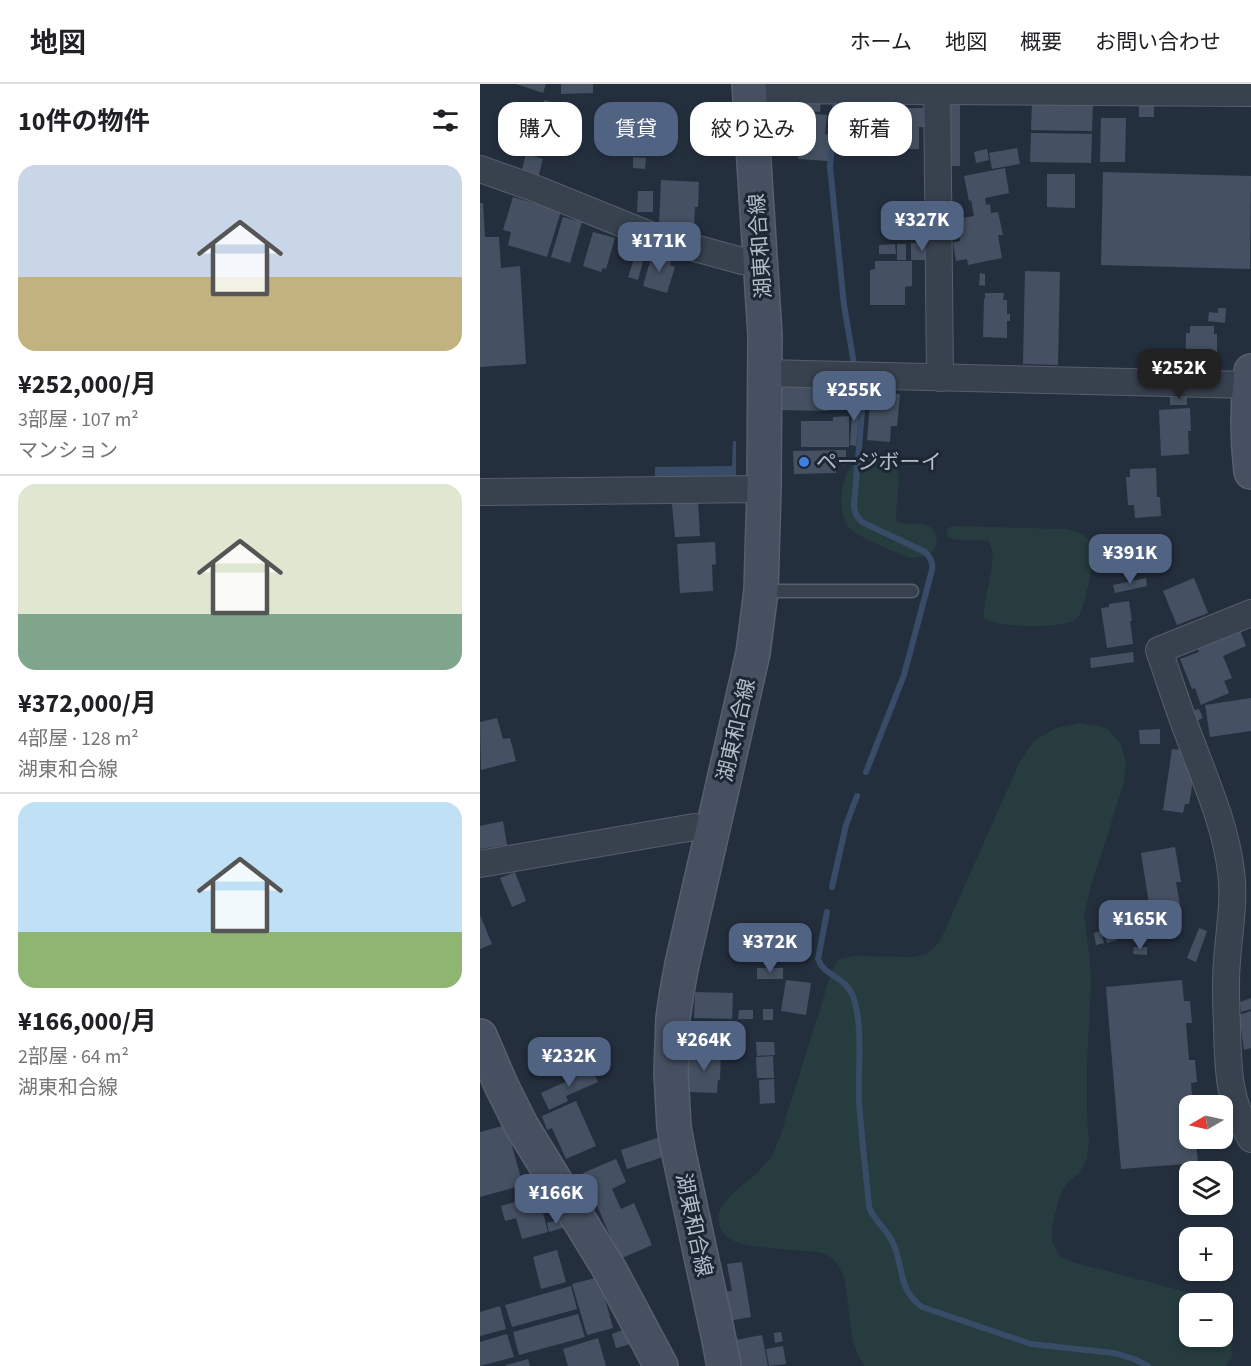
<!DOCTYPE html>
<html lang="ja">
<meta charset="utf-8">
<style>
:root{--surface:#fff;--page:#f6f6f6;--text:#202124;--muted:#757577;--line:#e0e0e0;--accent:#506383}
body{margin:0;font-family:"Source Sans 3","Noto Sans JP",sans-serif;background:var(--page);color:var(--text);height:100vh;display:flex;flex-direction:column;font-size:22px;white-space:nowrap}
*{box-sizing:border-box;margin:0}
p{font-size:20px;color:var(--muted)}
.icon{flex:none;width:33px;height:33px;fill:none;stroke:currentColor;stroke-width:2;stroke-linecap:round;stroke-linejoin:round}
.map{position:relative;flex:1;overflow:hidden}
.panel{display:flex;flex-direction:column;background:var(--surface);width:480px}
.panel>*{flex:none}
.hud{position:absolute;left:18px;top:18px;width:570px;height:54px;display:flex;gap:12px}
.needle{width:39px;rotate:261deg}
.buttons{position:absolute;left:699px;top:1011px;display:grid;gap:12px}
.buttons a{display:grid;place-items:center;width:54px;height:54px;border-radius:12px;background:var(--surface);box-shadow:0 3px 9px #0003;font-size:30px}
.price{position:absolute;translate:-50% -51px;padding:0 14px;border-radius:12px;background:var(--accent);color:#fff;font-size:20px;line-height:39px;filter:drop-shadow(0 2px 3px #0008)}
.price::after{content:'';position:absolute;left:50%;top:36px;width:18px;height:14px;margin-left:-9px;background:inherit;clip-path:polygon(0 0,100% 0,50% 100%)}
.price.current{background:#222;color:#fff}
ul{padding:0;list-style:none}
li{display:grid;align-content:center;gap:12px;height:318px;padding:0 18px}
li+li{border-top:2px solid var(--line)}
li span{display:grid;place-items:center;height:186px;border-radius:18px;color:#555}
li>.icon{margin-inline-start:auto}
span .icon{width:108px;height:108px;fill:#fffc;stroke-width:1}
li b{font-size:26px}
h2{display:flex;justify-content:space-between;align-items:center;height:72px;padding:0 18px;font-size:26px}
.tag{padding:0 21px;border-radius:18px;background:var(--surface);box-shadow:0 3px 9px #0003;font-size:21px;line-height:54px}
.tag.current{background:var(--accent);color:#fff}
header{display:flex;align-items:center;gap:36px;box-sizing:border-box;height:84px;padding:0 30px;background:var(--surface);border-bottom:2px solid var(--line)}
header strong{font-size:28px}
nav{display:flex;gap:33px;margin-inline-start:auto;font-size:21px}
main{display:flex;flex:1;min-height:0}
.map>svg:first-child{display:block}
.green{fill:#263c3f}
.water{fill:#394c67}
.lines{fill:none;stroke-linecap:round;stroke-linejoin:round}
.stream{stroke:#394c67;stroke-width:6}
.building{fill:#455162}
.lane-casing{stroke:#565f6c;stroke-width:15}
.street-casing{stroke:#565f6c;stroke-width:28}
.secondary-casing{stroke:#565f6c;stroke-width:36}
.lane{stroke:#38414e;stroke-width:12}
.street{stroke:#38414e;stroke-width:26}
.secondary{stroke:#465061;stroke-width:33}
.shop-dot{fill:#3f7fe0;stroke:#1d2633;stroke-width:2}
.labels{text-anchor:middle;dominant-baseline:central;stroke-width:6;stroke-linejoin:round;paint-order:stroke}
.street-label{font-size:21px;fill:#b4bcc9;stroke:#1d2633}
.poi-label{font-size:21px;fill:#b4bcc9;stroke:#1d2633;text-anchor:start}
</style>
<header>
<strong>地図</strong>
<nav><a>ホーム</a><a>地図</a><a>概要</a><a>お問い合わせ</a></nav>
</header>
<main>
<section class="panel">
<h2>10件の物件<svg class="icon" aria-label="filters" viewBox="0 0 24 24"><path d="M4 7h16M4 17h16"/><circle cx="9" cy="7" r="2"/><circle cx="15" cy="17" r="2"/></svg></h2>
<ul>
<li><span style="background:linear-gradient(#c9d6e8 60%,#c2b280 0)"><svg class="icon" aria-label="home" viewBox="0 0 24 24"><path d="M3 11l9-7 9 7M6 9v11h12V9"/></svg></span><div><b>¥252,000/月</b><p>3部屋 · 107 m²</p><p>マンション</p></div></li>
<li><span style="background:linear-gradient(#dfe7d0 70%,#7fa58c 0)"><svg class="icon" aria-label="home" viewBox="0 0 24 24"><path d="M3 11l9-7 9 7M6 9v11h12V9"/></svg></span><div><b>¥372,000/月</b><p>4部屋 · 128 m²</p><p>湖東和合線</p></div></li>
<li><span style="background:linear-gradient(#bfe0f5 70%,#8fb573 0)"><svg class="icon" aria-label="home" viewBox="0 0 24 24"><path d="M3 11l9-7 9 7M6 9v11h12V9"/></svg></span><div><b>¥166,000/月</b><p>2部屋 · 64 m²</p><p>湖東和合線</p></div></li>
</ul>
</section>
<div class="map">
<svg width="771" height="1282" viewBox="0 0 771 1282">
<rect width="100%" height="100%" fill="#242f3e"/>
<g class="green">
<path d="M400,374C403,375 407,376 410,377C427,386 413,422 417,438C427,442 436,438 446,441C458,444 460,461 451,469C444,474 435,474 427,473C413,467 377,453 368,443C357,429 360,392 373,381C381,375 390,375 400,374Z"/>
<path d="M473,442L585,445C594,447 604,449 609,457C611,460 612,467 613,471C613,480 604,527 598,533C587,546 517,544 504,534C501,514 521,475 508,457C495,455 481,458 469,454L466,449L468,444Z"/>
<path d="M601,639L627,644L641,660L646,680L643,702L610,805L604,831L610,877L611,900L607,979V1030L609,1057L607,1075L599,1089L587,1099L580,1111L572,1142V1158L580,1172L592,1178L718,1211L732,1219L710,1220V1252H742L743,1239L751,1258L752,1273L746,1282H385C360,1251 377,1199 353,1175C345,1168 333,1167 323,1167C305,1165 260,1164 247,1153C244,1151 241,1145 240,1142C231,1121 264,1101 277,1089C281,1085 285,1080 289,1076C294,1070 296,1062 299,1056L352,886L359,875L375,872L433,873L448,870L460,857L540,677L554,657L576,644Z"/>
</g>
<polygon class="water" points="253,357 256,357 256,393 175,394 175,383 252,382"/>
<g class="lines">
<g class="stream">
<polyline points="356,15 350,83 364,221 374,280"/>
<path d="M377,302L382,327L374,422C375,430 377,433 382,438L445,468C451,474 453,478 452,486L424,591L386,688"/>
<polyline points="352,803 366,741 377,712"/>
<path d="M347,828L338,875C344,893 366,891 374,915C383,944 378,985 379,1016C381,1051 386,1087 389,1122C392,1135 406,1144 412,1157C425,1182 416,1204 442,1223L551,1260L634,1269L654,1275L668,1282"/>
</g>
</g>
<g class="building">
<polygon points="36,0 66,0 63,9"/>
<polygon points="81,0 113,0 113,9 81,10"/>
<polygon points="325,14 341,15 340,28 324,27"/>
<polygon points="64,16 92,23 80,67 52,60"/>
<polygon points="552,17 613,18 612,47 551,46"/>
<polygon points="465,19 480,19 480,82 466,82"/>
<rect x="659" y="19" width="15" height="14"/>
<polygon points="416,24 443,24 444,43 439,43 439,65 408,65 407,45 410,45 410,34 416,34"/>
<polygon points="321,29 347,31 345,50 350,51 348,77 318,75"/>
<polygon points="621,34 646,34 645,78 620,78"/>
<polygon points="361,36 388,36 388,65 362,65"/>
<polygon points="551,49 612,50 611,79 550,78"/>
<polygon points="537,64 540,80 512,85 509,69"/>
<polygon points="507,65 509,76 496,79 494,68"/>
<polygon points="46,70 63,75 58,94 41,89"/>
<polygon points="153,73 166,74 165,85 153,84"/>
<polygon points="525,84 529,109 505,114 506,121 510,120 511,129 518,128 523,151 518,151 522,174 488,181 487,175 476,177 473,158 480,157 476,135 494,132 491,116 489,117 484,92"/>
<polygon points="623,88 771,92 770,185 621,181"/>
<polygon points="567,90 595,90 595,124 567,123"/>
<polygon points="181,96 219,98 218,123 215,123 214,142 179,141"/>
<polygon points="158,107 173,107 173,128 157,128"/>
<polygon points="33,113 81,127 67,173 28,161 31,148 23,146"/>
<polygon points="0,119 3,119 5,153 19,153 21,184 40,182 46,280 0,283"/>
<polygon points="83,133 102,138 90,179 71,173"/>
<polygon points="113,148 135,154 126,185 123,184 121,188 103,182"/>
<rect x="431" y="159" width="22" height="17"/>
<polygon points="415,160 416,170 399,170 399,161"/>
<rect x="417" y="160" width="9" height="16"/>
<polygon points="173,167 192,173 190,181 195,183 187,209 163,202"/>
<polygon points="154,175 163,177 158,196 148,193"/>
<polygon points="395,177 432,177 432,202 425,203 425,221 390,221 390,186 395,185"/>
<polygon points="545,187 580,188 578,281 543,280"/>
<polygon points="500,189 505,190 505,202 499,201"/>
<polygon points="505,209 524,209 523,216 527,216 527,230 530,230 530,237 527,237 527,254 503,253 504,215 505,215"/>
<polygon points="738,224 746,224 745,239 728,237 729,228 738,229"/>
<polygon points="710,242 734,242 734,250 737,250 737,274 733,274 733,290 705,289 706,249 710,249"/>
<polygon points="349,301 349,327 299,326 300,302"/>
<polygon points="397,308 420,310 417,342 411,342 410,358 387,356 390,319 396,320"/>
<polygon points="707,311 707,321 690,321 690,312"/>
<polygon points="376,314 379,328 376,362 370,361 372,328 370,315"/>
<polygon points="710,324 711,347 708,347 709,370 681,372 679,326"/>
<polygon points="369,332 369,363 321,363 321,337 353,337 353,333"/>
<polygon points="366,366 366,381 356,381 356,389 314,390 313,367"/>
<polygon points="676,384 677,413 680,413 681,432 655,434 654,421 648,421 646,393 650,393 650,385"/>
<polygon points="218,418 220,452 195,453 192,420"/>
<polygon points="235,458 236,480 232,481 233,507 200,509 197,460"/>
<polygon points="666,494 667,502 635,509 633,501"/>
<polygon points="714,494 728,529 697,541 683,507"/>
<polygon points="649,517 652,537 650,537 653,560 627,564 621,524 629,523 629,520"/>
<polygon points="760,546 766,562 743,572 752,594 744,597 749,609 721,621 715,604 712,605 700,575 719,568 717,563"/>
<polygon points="653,568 654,578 611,584 610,574"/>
<polygon points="771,614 771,647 730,653 725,621"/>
<polygon points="719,625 723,634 716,637 713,627"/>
<polygon points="17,634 23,655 30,654 36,677 1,686 0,638"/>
<polygon points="680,645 680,660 660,660 659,646"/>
<polygon points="692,665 704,666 714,691 709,720 705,720 703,729 683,726"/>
<polygon points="23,737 27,761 0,765 0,742"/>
<polygon points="695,763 701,798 696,798 700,821 670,826 661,769"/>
<polygon points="35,788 46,817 32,823 20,794"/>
<polygon points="0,831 12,860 0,865"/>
<polygon points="633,838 637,856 627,859 622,840"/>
<polygon points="719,844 727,847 716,878 707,874"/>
<polygon points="621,847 624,859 616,861 614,849"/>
<polygon points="654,863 667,863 667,871 653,870"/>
<rect x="277" y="884" width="26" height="11"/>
<polygon points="306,896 331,899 326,931 301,927"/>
<polygon points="702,896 704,917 710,917 712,939 706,939 709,976 715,976 717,998 711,999 713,1022 710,1022 710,1054 722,1054 722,1057 716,1058 718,1079 641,1085 626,903"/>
<polygon points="215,908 253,909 252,935 214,934"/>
<polygon points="771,914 771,925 761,928 760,918"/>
<rect x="283" y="925" width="10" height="11"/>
<polygon points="259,926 273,926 273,935 258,935"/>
<polygon points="771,927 771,964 764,966 759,931"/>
<polygon points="210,951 250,953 250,968 209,967"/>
<polygon points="276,958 294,958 295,971 277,972"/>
<polygon points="209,968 241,969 240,996 238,996 237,1009 208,1008"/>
<polygon points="293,972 294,994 277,994 276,973"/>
<polygon points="110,981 118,998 86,1012 88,1017 69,1026 61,1009 98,992 96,987"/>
<polygon points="294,995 295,1019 280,1020 279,996"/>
<polygon points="96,1017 116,1062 86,1075 72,1044 67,1046 62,1032"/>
<polygon points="26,1041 43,1101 0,1113 0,1048"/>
<polygon points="180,1053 186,1072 147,1085 141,1066"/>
<polygon points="136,1075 146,1098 132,1105 141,1125 154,1119 172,1161 140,1175 103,1089"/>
<polygon points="55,1112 59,1126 62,1125 68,1148 42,1155 36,1134 25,1137 21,1122"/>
<polygon points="84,1134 86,1143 69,1148 67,1139"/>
<polygon points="77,1166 86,1198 61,1205 53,1173"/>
<polygon points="262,1178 271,1233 248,1237 243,1208 252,1207 247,1180"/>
<polygon points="119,1193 133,1244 107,1251 92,1200"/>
<polygon points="91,1202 97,1225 32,1243 25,1221"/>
<polygon points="20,1222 26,1245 0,1252 0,1228"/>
<polygon points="98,1230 105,1253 39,1271 33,1248"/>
<polygon points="146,1245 151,1260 136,1264 132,1250"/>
<polygon points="301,1248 303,1257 295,1259 294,1249"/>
<polygon points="27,1250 34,1273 0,1282 0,1258"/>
<polygon points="282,1251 288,1282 258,1282 259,1275 256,1256"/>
<polygon points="118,1254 126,1282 88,1282 83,1265"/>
<polygon points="303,1262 306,1280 289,1282 286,1265"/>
<polygon points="48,1275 50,1282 26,1282 26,1281"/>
</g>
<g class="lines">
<defs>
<polyline id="lane" points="283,507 432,507"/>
<g id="street">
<polyline points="457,0 460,294"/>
<polyline points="270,6 771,9"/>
<polyline points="0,85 54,104 175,153 262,177 281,175"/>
<polyline points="285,289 769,301"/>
<polyline points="0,408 284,405"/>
<path d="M771,529L679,566C689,595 698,624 709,652C725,696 745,739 751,787C755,817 749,847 747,877C745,899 746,920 747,941C748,986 748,1016 771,1055"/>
<polyline points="0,780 214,743 233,747"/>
</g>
<g id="secondary">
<path d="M771,287C767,321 767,354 771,388"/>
<polyline points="0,952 22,1003 41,1041 131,1188 181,1282"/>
<polyline points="244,1282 238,1251 199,1070 194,1043 191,989 193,934 197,907 202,880 273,569 281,507 284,405 285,251 269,0"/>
</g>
</defs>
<use href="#lane" class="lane-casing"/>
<use href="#street" class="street-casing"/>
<use href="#secondary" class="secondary-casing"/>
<use href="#lane" class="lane"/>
<use href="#street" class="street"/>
<use href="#secondary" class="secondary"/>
</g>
<circle class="shop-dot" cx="324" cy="378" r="6"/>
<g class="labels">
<g class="street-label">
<text transform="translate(280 162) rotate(-94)">湖東和合線</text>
<text transform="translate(256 646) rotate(-77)">湖東和合線</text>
<text transform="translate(214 1141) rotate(78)">湖東和合線</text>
</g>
<g class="poi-label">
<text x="336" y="378">ページボーイ</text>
</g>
</g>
</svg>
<div class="buttons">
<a><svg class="needle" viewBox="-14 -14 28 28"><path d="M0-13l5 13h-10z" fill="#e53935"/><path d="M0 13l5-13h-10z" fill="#757577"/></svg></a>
<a><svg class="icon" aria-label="layers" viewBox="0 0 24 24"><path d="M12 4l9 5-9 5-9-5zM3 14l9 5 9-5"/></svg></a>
<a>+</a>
<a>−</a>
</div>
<b class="price" style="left:442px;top:168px">¥327K</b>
<b class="price" style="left:179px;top:189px">¥171K</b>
<b class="price current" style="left:699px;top:316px">¥252K</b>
<b class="price" style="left:374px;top:338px">¥255K</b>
<b class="price" style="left:650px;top:501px">¥391K</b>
<b class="price" style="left:660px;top:867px">¥165K</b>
<b class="price" style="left:290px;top:890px">¥372K</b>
<b class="price" style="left:224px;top:988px">¥264K</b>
<b class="price" style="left:89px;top:1004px">¥232K</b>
<b class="price" style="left:76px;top:1141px">¥166K</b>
<div class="hud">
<a class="tag">購入</a>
<a class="tag current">賃貸</a>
<a class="tag">絞り込み</a>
<a class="tag">新着</a>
</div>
</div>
</main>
